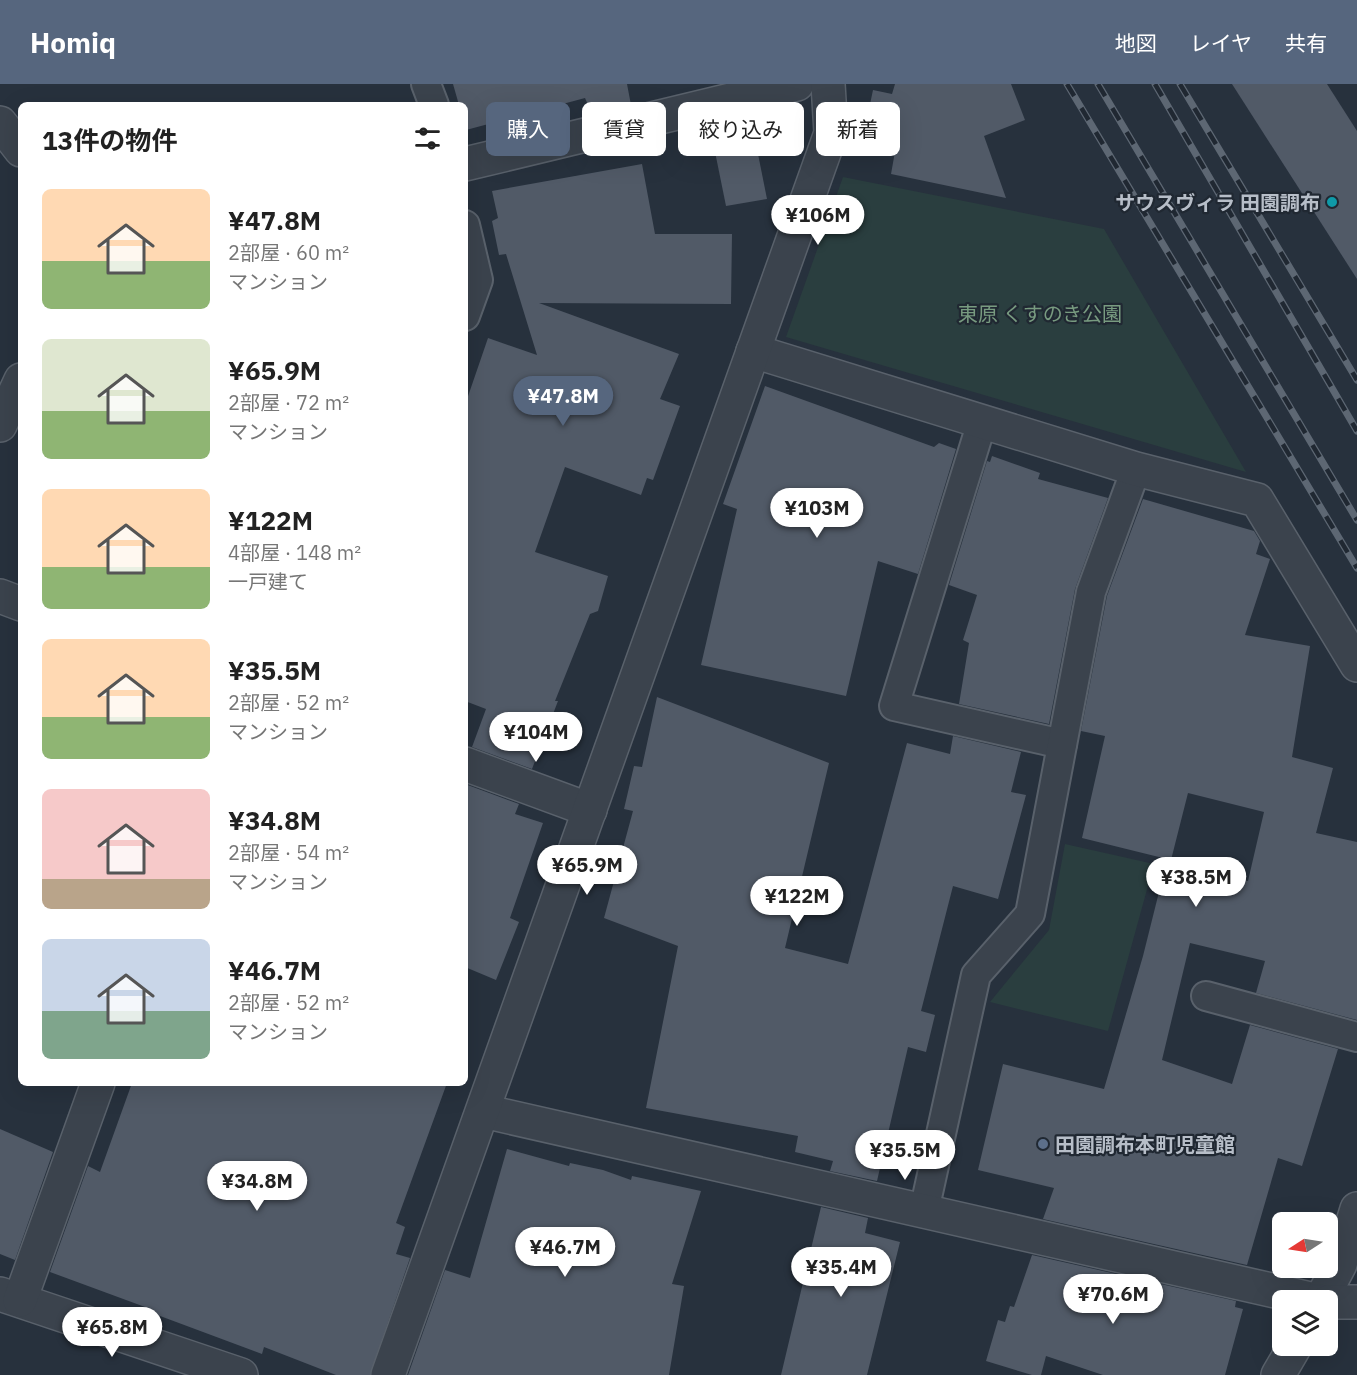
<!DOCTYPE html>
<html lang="ja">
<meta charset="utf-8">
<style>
:root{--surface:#fff;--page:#f6f6f6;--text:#222;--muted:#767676;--accent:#56667e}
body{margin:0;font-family:"IBM Plex Sans","Noto Sans JP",sans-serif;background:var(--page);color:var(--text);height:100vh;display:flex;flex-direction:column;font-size:22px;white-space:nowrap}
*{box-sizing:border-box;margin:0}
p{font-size:20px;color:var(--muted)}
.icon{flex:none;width:33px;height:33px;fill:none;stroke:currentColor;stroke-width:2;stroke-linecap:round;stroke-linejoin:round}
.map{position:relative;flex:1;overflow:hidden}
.panel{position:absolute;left:18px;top:18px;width:450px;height:984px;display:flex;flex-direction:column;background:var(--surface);border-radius:9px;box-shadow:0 6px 24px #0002}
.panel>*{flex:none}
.top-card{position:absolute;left:486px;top:18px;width:570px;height:54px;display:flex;gap:12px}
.needle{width:39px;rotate:258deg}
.fabs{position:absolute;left:1272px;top:1128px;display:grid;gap:12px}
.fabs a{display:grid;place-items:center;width:66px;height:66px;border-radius:9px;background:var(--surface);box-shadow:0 6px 24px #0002;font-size:30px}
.price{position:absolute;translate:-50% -51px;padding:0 14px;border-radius:21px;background:#fff;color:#222;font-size:20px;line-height:39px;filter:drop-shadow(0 2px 3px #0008)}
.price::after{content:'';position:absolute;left:50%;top:36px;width:18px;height:14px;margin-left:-9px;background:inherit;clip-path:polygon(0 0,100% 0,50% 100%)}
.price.on{background:var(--accent);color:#fff}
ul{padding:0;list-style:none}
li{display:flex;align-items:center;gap:18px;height:150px;padding:0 24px}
li span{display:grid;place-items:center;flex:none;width:168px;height:120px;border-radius:9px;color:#555}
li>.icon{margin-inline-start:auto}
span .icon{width:72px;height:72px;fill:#fffc;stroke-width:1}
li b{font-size:26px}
h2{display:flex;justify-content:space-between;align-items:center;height:72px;padding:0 24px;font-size:26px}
.tag{padding:0 21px;border-radius:9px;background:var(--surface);box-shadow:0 6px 24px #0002;font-size:21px;line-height:54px}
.tag.on{background:var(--accent);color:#fff}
header{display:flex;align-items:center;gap:36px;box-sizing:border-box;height:84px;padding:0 30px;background:var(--accent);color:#fff}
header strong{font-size:28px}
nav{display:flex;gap:33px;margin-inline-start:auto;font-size:21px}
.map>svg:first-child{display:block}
.green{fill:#2a3e3f}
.building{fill:#515a67}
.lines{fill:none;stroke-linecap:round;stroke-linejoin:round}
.lane-casing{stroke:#59616b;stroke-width:32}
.street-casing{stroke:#59616b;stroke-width:36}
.lane{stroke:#3b434d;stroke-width:28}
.street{stroke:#3b434d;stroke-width:33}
.rail-casing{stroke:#5d6773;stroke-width:7}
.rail{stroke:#202832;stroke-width:4.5;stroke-dasharray:14;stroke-linecap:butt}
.culture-dot{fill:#0f9aa8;stroke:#202832;stroke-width:2}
.service-dot{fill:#5c6f8a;stroke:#202832;stroke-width:2}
.labels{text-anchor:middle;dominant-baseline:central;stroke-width:4.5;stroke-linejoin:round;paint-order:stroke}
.poi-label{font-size:20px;font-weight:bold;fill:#b7bec8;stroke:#202832;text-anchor:end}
.park-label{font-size:20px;fill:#789b80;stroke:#202832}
</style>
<header>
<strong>Homiq</strong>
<nav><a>地図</a><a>レイヤ</a><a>共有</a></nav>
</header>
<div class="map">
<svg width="1357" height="1291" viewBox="0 0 1357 1291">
<rect width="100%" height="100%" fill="#27313d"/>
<g class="green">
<polygon points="843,93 1104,145 1246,388 786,253"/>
<polygon points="1065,760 1154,780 1108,947 990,918 1049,846"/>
</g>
<g class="building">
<polygon points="453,0 627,0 631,21 592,30 585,14 466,46 465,21 459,21"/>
<polygon points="895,0 1011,0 1025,36 984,52 1006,114 891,90 898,51 865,44 873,6 892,10"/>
<polygon points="1232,0 1327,0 1357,47 1357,195"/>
<polygon points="753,45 767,115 726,122 712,53"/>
<polygon points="642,80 655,150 732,150 731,220 539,219 679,270 660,315 680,322 653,396 647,394 641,411 565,383 535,468 608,492 598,527 590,530 555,617 558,617 532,685 472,663 486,625 465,617 465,321 488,254 537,271 506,170 499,171 492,137 498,134 492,107"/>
<polygon points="765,302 934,363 939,359 956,365 918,490 878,477 846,612 701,581 737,425 723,420"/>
<polygon points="992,372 1040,389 1038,395 1108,414 1075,505 1049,640 959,620 969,559 963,556 977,511 949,501 987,377 990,378"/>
<polygon points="1143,415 1254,447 1260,457 1256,470 1270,475 1245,551 1310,562 1292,673 1333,684 1316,749 1357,758 1357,936 1256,909 1265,877 1190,859 1162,976 1232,1000 1250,941 1338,965 1302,1082 1278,1074 1247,1181 1043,1135 1054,1104 978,1086 1003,980 1104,1005 1143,872 1166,780 1248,797 1264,728 1188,709 1171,776 1082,754 1105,652 1081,647 1107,512"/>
<polygon points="657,613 829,679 785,864 848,880 907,659 950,670 953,652 1021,668 1011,708 1026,711 998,815 953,802 921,927 935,931 926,968 908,963 877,1097 830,1087 833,1077 795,1068 798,1052 646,1024 678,862 604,834 633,727 624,725 634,682 642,683"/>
<polygon points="465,700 519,720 515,730 543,739 510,834 519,838 496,896 465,883"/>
<polygon points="132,999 447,999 396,1139 405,1143 396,1170 410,1174 370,1291 336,1291 264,1263 262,1270 144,1226 145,1223 50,1188 88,1082 100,1088"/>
<polygon points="0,1045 53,1068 15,1176 0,1170"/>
<polygon points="507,1065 569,1082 570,1079 603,1086 631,1096 632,1092 701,1107 672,1200 684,1202 669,1291 408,1291 445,1186 470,1194"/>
<polygon points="821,1123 868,1134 865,1149 900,1158 867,1291 781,1291"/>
<polygon points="1032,1171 1236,1217 1235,1223 1243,1225 1225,1291 1103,1291 1046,1272 1041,1291 1032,1291 986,1277 998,1236 1005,1238 1010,1222 1014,1223"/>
</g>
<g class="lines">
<defs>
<g id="lane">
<polyline points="426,0 434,21"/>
<polyline points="465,141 478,196 465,232"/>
<polyline points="982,338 894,622 1062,660"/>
<polyline points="1206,912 1357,953"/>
<polyline points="924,1127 976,891 1030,830 1091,508 1136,385"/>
</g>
<g id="street">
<polyline points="0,39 21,66"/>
<polyline points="465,80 797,0"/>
<polyline points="753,267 1136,385 1257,416 1357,581"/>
<polyline points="0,341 21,296"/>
<polyline points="0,512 21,520"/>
<polyline points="465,680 590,726"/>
<polyline points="483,1027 1315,1216"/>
<polyline points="0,1210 241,1291"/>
<polyline points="20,1216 98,999"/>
<polyline points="1321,1216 1340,1180 1357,1125"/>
<polyline points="1328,1218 1357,1218"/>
<polyline points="388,1291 831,49 828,0"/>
<polyline points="1278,1291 1295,1262"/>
</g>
</defs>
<use href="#lane" class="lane-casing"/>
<use href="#street" class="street-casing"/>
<use href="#lane" class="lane"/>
<use href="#street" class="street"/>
<defs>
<g id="rail">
<polyline points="1067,0 1357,484"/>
<polyline points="1098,0 1357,436"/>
<polyline points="1155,0 1357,347"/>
<polyline points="1180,0 1357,296"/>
</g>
</defs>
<use href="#rail" class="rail-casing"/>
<use href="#rail" class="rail"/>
</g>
<circle class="culture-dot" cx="1332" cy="118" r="6"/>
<circle class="service-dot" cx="1043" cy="1060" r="6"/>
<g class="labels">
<g class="poi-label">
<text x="1320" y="118">サウスヴィラ 田園調布</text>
<text x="1055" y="1060" text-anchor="start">田園調布本町児童館</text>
</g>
<g class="park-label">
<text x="1040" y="229">東原 くすのき公園</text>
</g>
</g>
</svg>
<div class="fabs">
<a><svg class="needle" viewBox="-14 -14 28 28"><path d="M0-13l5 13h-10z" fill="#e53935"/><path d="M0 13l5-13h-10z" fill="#767676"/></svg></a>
<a><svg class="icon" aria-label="layers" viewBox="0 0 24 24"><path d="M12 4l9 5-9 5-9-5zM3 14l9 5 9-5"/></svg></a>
</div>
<b class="price" style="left:818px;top:162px">¥106M</b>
<b class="price on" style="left:563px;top:343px">¥47.8M</b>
<b class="price" style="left:817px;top:455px">¥103M</b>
<b class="price" style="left:536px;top:679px">¥104M</b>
<b class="price" style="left:587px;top:812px">¥65.9M</b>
<b class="price" style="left:1196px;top:824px">¥38.5M</b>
<b class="price" style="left:797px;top:843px">¥122M</b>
<b class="price" style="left:905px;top:1097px">¥35.5M</b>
<b class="price" style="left:257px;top:1128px">¥34.8M</b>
<b class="price" style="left:565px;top:1194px">¥46.7M</b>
<b class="price" style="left:841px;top:1214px">¥35.4M</b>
<b class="price" style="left:1113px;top:1241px">¥70.6M</b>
<b class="price" style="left:112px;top:1274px">¥65.8M</b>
<div class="top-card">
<a class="tag on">購入</a>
<a class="tag">賃貸</a>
<a class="tag">絞り込み</a>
<a class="tag">新着</a>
</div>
<section class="panel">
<h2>13件の物件<svg class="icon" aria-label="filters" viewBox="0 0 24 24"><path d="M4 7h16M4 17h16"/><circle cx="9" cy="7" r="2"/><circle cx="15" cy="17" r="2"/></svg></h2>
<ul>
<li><span style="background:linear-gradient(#ffd9b3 60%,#8fb573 0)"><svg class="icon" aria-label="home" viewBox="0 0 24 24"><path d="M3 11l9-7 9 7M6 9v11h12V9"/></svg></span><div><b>¥47.8M</b><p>2部屋 · 60 m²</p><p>マンション</p></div></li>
<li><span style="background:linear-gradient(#dfe7d0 60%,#8fb573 0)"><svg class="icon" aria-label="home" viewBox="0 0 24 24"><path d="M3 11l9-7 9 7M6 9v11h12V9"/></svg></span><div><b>¥65.9M</b><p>2部屋 · 72 m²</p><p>マンション</p></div></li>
<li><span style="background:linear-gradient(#ffd9b3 65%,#8fb573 0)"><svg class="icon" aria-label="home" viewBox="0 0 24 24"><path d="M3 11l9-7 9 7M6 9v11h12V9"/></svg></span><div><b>¥122M</b><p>4部屋 · 148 m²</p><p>一戸建て</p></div></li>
<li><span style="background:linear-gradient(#ffd9b3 65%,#8fb573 0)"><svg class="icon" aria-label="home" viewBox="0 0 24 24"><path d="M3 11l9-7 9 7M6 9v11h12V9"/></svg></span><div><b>¥35.5M</b><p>2部屋 · 52 m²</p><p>マンション</p></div></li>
<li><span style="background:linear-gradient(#f6c9c9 75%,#b9a48a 0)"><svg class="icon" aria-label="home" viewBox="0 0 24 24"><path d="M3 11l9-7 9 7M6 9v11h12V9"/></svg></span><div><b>¥34.8M</b><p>2部屋 · 54 m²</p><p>マンション</p></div></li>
<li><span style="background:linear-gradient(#c9d6e8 60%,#7fa58c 0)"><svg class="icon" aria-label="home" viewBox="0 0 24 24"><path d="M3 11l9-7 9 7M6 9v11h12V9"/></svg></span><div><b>¥46.7M</b><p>2部屋 · 52 m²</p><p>マンション</p></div></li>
</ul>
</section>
</div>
